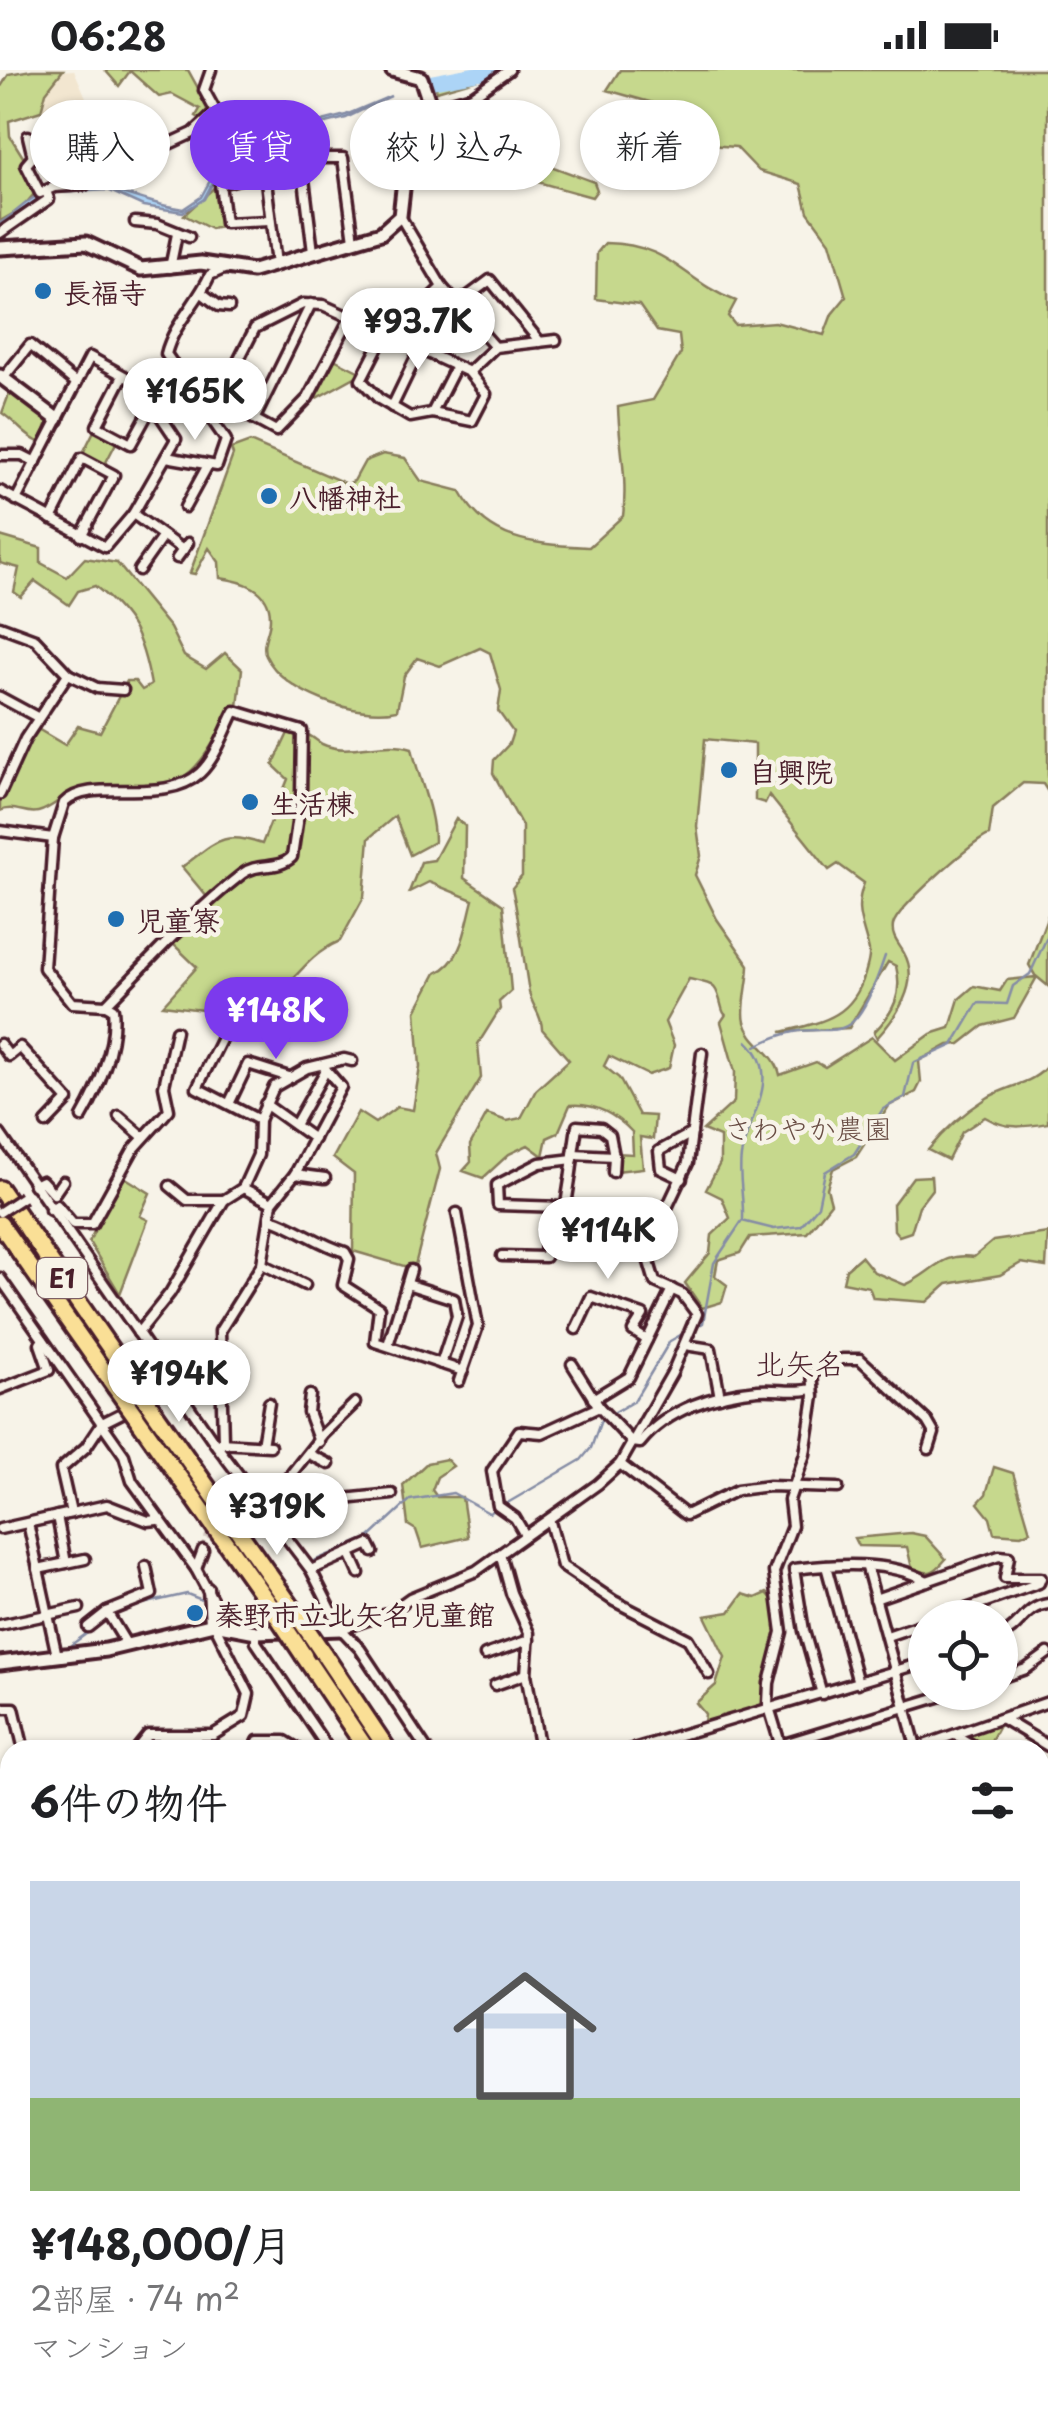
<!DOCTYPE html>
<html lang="ja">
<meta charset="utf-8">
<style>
:root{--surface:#fff;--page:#f6f6f6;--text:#202124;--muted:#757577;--line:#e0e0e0;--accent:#7c3aed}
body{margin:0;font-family:"Playpen Sans","Klee One",sans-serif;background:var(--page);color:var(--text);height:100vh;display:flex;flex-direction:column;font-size:38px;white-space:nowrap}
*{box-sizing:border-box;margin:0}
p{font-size:32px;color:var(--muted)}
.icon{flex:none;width:55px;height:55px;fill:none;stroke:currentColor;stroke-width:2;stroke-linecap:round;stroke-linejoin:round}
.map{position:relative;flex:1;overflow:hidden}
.details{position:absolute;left:0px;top:1670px;width:1050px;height:670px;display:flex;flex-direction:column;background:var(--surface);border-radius:30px 30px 0 0;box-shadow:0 2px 8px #0004}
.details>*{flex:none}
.hud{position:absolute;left:30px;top:30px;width:990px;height:90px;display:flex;gap:20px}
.fabs{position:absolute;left:908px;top:1530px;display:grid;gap:20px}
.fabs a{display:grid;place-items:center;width:110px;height:110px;border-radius:50%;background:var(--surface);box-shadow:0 2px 8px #0004;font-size:50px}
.price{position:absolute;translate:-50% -85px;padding:0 22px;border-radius:35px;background:#fff;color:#222;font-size:32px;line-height:65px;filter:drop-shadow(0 2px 5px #0008)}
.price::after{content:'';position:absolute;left:50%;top:60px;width:30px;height:22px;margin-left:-15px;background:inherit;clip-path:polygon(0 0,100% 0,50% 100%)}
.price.on{background:var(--accent);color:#fff}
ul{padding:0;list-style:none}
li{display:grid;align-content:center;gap:20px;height:530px;padding:0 30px}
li+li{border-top:2px solid var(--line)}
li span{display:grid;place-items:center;height:310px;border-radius:0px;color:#555}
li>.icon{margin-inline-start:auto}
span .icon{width:180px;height:180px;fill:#fffc;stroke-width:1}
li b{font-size:42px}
h2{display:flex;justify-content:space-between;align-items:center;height:120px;padding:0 30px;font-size:42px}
.chip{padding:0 35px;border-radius:45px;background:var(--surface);box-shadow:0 2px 8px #0004;font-size:35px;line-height:90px}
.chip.on{background:var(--accent);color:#fff}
.status{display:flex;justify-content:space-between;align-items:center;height:70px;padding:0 50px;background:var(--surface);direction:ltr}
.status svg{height:28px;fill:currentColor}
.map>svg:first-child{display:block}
.built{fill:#f2e6d0}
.green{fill:#c6d88d;stroke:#887c5c;stroke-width:2.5}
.water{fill:#acd4f6;stroke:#858ca5;stroke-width:2.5}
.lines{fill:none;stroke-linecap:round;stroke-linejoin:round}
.stream{stroke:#858ca5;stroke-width:2.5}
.river{stroke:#acd4f6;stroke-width:14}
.street-tunnel{stroke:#d4c9c2;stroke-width:8;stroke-dasharray:8 4;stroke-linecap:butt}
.street-casing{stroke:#4a1f2b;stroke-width:15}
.secondary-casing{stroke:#4a1f2b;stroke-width:19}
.highway-casing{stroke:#4a1f2b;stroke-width:22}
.street{stroke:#f7f3e8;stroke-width:8}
.secondary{stroke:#f7f3e8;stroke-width:11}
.highway{stroke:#fadf96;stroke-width:15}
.rail-casing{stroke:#4a1f2b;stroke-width:6}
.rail{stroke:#f7f3e8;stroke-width:2.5;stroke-dasharray:8;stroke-linecap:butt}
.street-bridge-casing{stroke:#4a1f2b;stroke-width:15;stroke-linecap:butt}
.highway-bridge-casing{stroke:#4a1f2b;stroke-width:22;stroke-linecap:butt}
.street-bridge{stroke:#f7f3e8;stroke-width:8}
.highway-bridge{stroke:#fadf96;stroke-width:15}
.poi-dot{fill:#1f6fb2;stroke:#f7f3e8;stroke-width:4}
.labels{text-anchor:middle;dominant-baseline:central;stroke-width:9;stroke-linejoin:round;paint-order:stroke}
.shield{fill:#f7f3e8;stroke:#7e5f64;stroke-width:2.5}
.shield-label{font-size:25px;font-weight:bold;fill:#4a1f2b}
.poi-label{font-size:28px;font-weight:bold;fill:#4a1f2b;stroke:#f7f3e8;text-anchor:start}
.park-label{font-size:28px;fill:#694d44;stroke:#f7f3e8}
.neighbourhood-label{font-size:30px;fill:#4a1f2b;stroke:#f7f3e8}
</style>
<div class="status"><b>06:28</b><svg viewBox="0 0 49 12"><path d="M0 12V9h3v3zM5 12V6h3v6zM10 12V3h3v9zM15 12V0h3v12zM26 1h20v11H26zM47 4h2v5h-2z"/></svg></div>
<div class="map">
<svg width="1048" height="2340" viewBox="0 0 1048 2340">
<rect width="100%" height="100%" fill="#f7f3e8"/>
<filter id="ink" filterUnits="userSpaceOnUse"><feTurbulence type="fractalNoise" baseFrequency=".01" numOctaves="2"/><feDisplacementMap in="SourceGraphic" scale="20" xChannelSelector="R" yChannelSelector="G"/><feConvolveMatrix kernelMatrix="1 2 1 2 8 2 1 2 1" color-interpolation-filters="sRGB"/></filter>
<g filter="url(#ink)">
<g class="built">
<polygon points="74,0 88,32 41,41 46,22 59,1"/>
<polygon points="495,2330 679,2330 684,2340 505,2340"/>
</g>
<g class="green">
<polygon points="32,0 63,0 46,22 41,41 9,51 10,66 41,116 21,139 0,151 0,18 9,4"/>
<polygon points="105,0 188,0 209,38 201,49 196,46 200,39 172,24 159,27 130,1 119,16"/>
<polygon points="465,0 509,0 437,21 432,8"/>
<path d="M620,0H1048V722L1043,714L1023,713L993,738L989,765C975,769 896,839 893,855C891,867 899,874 904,883C921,913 897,946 877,968L874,962C894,942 903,924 896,896L888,892L849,958L781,962C822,952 852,948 865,904C867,896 870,889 869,881C863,853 853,842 864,813L838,794L829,800L769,725L765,733L755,730V674L705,669L697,756L701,786L695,805L717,849L749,895C749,911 741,938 745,952C751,974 775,981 780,1005L816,992L825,997L872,967L895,990L931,964L950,958L959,929L974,916L1000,921L1007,910L1036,907L1029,895L1048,845V916L1037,907L1014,948L983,956L960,974L948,975L919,991L921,1012L916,1022L889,1036L856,1087L833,1099L827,1118L831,1133L807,1163L750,1167L740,1183L718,1190L715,1206L727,1215L722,1232L702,1238L685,1213L710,1183L712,1165L730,1148L722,1128L706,1120L720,1093V1067L703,1060L734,1032L735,1002L721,952C729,939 725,950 722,938C716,913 715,915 689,909L665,952L674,975L669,998L648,1005L609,986L604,996L619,1008L639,1045L655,1046L653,1069L640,1067L643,1098L616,1101V1083L633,1084L632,1062C615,1044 595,1033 570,1035L558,1063L547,1068L543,1086L528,1075L509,1084L483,1108L463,1101L471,1092L470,1075L487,1044L507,1051L521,1048L536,1020L569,990L542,959C542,944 532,937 529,922C523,887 520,853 512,818L522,806V756L493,703L494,690L509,674L513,662L498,641L501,620L490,583L480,578L440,596L417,588L404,606L397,640C357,649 283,623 266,586C260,573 271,560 270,547C270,518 242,511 220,508L219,492L209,478L195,504L190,503L233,385L231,379L250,372L347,414L354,411L365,391L383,384L405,388L421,411L460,421C488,473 536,474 589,477L623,446C628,408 619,375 618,337L653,330L681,283L679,265L657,261L639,235L596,229L597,183L605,173C673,174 682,211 736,231L728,246L735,255L775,252L824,265L832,244L846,227L830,172L808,142L801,114L759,101L736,77L709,75L660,35L607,20Z"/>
<polygon points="470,50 499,62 545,94 594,112 597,120 592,127 530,110 514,85 490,86"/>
<polygon points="218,114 222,157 211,159 184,145"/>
<polygon points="332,288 362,303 311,331"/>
<path d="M11,319L49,349L41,373C25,367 17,353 2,343Z"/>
<polygon points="95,359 117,371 104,396 82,385"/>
<path d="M0,466L41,478V493L67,507L85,488L117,493L170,558L184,586L206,599L225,583L242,599L238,637H233C179,740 177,706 77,721C63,724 54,738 38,742C25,745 13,734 0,741V730L36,658L65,675L78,656L100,662L127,611H135L142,620L151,615C142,567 133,547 95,516L78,521L69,535L35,511L21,527L14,522L19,498L0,493Z"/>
<path d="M290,659L302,672L301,690H306L308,665C313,667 317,671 322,674C349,687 383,668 412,678C419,711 434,739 434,772L410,785L395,746L369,768L364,827L340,871C307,885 295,911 269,933L219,917L202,940L163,935L197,897L172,873L212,833L182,797C215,773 221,760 262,774L288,709L273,695Z"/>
<path d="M456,749L465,756L464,808L503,835L511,921L499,932L500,939L478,974L481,1008L436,1083L440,1099L414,1199L353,1181L354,1104L333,1088L358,1042L375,1053L397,1037L413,1040L420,997L416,941L436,903C463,892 466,855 473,830L429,812L409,822L421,792L434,790Z"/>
<path d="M1048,994V1053C1024,1057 1007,1060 985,1047L962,1062L948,1090L928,1080C945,1059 965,1042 987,1028C1006,1016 1037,1013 1048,994Z"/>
<polygon points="121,1105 150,1123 140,1146 148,1150 120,1224 89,1172"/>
<polygon points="931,1106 932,1119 919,1136 911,1162 899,1166 894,1160 893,1134 913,1107"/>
<path d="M1048,1163L1046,1197L1021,1193L1000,1205L947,1214L927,1232L873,1228L869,1217L843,1212L846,1199L861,1186L874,1202L905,1215C933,1203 940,1182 974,1187L993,1171Z"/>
<polygon points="446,1389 453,1396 437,1407 432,1420 437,1427 462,1427 468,1467 422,1478 416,1460 408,1455 403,1415 427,1393"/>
<polygon points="994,1397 1013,1403 1030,1461 1021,1465 994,1463 990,1448 978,1433 986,1424"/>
<path d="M911,1463L925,1466L946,1489C934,1503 930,1506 912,1498L907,1477L858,1476L854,1468Z"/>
<path d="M767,1523C792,1547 769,1605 763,1635L710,1655L704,1653L705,1644L696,1633L716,1615L725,1587L705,1546L730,1542L743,1524L756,1528Z"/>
<polygon points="1001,1652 986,1680 963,1668 967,1664"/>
<polygon points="1040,2111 1048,2111 1045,2173 1040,2169 1040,2148 1046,2138 1040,2132"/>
<polygon points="1048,2202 1048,2340 1022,2330 1040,2330 1040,2208"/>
</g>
<path class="water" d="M391,26L346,48L262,69L253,89L220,99L204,129L183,142L143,136L108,120L55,123L0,158V153C13,145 25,132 38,125C86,99 138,134 183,139L201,127L218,96L251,86L259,67L346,45Z"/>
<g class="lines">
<g class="stream">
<path d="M756,976C835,933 845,1005 885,886"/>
<path d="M743,1149C744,1129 738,1106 741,1086C748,1046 784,1006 747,971"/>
<polyline points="692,1260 703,1253 714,1193 742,1151 774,1159 801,1156 818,1136 825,1102 854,1084 883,1039 905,1027 913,993 953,975 978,933 1007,934 1013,916 1030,904 1048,865"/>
<polyline points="504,1435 581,1390 591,1378 601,1350 634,1331 670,1271 684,1263"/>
<polyline points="314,1491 370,1467 410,1430 453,1423 489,1443 497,1439"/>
<polyline points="129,1537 187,1524 207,1532"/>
<polyline points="71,1575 116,1542"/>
<polyline points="0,2076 10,2070"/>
</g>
<polyline class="river" points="431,12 495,0"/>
<g class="street-tunnel">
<polyline points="221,1433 228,1414"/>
<polyline points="203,1480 213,1456"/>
</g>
<defs>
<g id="street">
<polyline points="431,38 472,26 509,0"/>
<polyline points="57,57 61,82 32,88 26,95 40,123 54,117 85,115 120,84 169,74 193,63 216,42 204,20 211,0"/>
<polyline points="28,66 33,87"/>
<polyline points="302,93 313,182"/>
<polyline points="265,103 276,194"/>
<polyline points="400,146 442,217 495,277"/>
<polyline points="269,151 225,153 220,114 320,88 343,88 354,170"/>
<polyline points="135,152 157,154 189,167"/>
<polyline points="0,163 49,129 46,121"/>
<polyline points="170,198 177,164"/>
<polyline points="202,223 219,236 229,237"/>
<polyline points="459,233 490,210 540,272"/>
<polyline points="407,270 407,250 442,217"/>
<polyline points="469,302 495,277 556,270"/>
<polyline points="5,306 30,275 76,313"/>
<polyline points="123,306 97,356 131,374 153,334"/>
<polyline points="219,330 276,361 308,328 350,248"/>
<polyline points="392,337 418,283"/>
<polyline points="432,343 455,298"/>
<polyline points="210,346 255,258 303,234 323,235 469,302 486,324 472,351 432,343 410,347 379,329 361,310 384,265"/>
<polyline points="255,348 311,234"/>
<polyline points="0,385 22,385 36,392"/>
<path d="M166,387L217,396L226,370L166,284C174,253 197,234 210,205L226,198"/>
<polyline points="0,421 105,477 133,444 176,369 139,314 90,287 16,430"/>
<polyline points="185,437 208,395"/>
<polyline points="133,444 183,480"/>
<polyline points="51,449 82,388 114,405 81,466"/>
<polyline points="177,488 188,473"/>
<polyline points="139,500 163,466"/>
<polyline points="0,556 35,569 68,604 25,669 0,724"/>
<polyline points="68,604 97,618 123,620"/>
<polyline points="0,627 37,647"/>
<path d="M235,641L302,661L301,726L292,787C277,801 257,792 242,804C192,843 150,890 106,935L72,933L44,898L53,768L64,733C92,705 163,737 200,703C216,688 225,660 235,641Z"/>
<polyline points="0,761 53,768"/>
<polyline points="223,966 197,1018 259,1050"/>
<polyline points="0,974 9,986 20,977 68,1030 46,1053"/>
<polyline points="229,1034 248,994 289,1007"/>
<polyline points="265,1034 314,1069"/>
<polyline points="119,1046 143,1067"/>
<path d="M82,1047C99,1018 117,974 113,939L106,935"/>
<polyline points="295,1055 326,1000"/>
<polyline points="0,1064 216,1375 311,1500 341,1559 360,1579 427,1680"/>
<path d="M573,1084L614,1086L610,1065L601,1058L577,1056L573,1084C571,1118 562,1135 566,1171L634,1166L647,1171"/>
<polyline points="613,1102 614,1086"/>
<polyline points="295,1104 325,1108"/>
<polyline points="682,1109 661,1099 659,1081 692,1063"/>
<polyline points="34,1115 42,1111 54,1124 63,1111"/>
<polyline points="170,1116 187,1130 224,1130"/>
<polyline points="243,1118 272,1133"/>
<polyline points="563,1137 498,1135 497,1115 540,1093 573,1089"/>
<polyline points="50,1140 57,1135 73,1154 92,1154 133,1080 169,1040 164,1016 176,961"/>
<polyline points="457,1143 478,1256 459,1311"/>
<path d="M272,1149C299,1158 318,1174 345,1182L349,1189L343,1215L379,1238L375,1272L463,1301"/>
<polyline points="502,1186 545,1187 546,1171 566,1171"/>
<polyline points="262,1194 305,1215"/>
<polyline points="0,1208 124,1385 132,1411 196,1499 226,1555"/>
<polyline points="407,1214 454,1229 457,1246 441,1294"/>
<polyline points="576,1259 591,1227 643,1245 633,1261 647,1270"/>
<polyline points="138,1263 170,1223 224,1130 243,1118 258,1085 259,1050 274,1017 307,998 344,989 352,991"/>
<polyline points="388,1275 411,1200"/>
<polyline points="685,1275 711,1279 720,1327"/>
<polyline points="572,1294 599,1337 632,1372"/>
<polyline points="0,1319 49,1300 40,1274 43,1270"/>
<polyline points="310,1325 308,1342 319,1372"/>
<polyline points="593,1329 629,1307 672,1219"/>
<polyline points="223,1371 220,1261 262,1194 272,1133 295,1104 341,1017 322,995"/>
<path d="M632,1372L640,1373C667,1339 715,1324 758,1320C777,1318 792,1324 812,1319"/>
<polyline points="220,1373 270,1376"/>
<polyline points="262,1375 269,1333"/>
<polyline points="309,1384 329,1394"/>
<polyline points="620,1394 686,1445 737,1420 769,1416 838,1418"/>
<polyline points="272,1428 323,1364 355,1333"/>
<polyline points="261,1437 272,1428 315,1432 392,1424"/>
<polyline points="71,1443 61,1399 86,1377 102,1353 126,1341 155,1287"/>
<polyline points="57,1446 66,1493"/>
<polyline points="550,1452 562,1496 614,1531 688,1569 709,1604"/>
<polyline points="28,1453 57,1586"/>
<polyline points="0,1459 107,1435 148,1451 157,1450"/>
<polyline points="525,1465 515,1448 498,1436 492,1401 519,1361 542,1363 599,1337"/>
<polyline points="350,1483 359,1503"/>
<polyline points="501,1487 511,1523 529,1563 526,1604 540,1680"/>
<polyline points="826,1496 858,1613"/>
<polyline points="867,1498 917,1680"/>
<polyline points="38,1499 85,1489"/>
<polyline points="196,1499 203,1480"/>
<polyline points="311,1500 369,1474 373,1482"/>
<polyline points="208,1518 210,1554"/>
<polyline points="875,1529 999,1486 1009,1487 1005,1508 1041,1508 1039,1513 941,1548"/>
<polyline points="0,1555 79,1538"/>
<polyline points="88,1557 107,1542"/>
<polyline points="341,1559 389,1543 410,1528 476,1501 598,1414 620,1394 672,1303 697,1244 682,1224 655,1212 646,1182 688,1093 702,983"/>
<polyline points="256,1562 256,1572 329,1680"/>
<polyline points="887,1566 925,1553"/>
<path d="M1000,1566C1021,1558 1024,1537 1048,1534"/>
<polyline points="127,1575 107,1542 152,1524 146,1496"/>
<polyline points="485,1585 529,1570"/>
<polyline points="1000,1608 1026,1599 1048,1583"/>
<polyline points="495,1615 526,1604"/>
<path d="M822,1624L804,1561L794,1499C835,1494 891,1490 927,1511"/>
<polyline points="0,1638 14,1638 24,1680"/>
<polyline points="1003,1649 1048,1676"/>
<polyline points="955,1665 981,1680"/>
<polyline points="136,1680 148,1665 213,1665 244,1646 249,1624 214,1554"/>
<polyline points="254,1680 258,1671 285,1671 300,1680"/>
<polyline points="630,1680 925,1592"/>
<polyline points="764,1680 955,1622"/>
<polyline points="782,1680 768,1634 769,1613 782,1562 774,1502 792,1456 789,1430 805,1384 814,1326 812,1303 842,1289 860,1289 927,1351 934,1363 929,1379"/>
<polyline points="910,1680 1048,1632"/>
<polyline points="1040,1715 1048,1719"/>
<polyline points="0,1739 10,1740"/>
<polyline points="1040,1760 1048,1764"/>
<polyline points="0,1786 10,1782"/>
<polyline points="1040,1795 1048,1797"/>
<polyline points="0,1824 10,1817"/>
<polyline points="0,1883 0,1906"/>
<polyline points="0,1934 10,1938"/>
<polyline points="0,2003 10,2001"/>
<polyline points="0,2063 10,2079"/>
<polyline points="0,2158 10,2152"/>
<polyline points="1040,2190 1048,2186"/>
<polyline points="0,2224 10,2218"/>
<polyline points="0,2260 10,2276"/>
<polyline points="41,2330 46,2340"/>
<polyline points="167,2330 177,2340"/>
<polyline points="281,2330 287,2340"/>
<polyline points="485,2330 495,2340"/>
<polyline points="769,2330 774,2340"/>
<polyline points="0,2336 3,2340"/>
<polyline points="69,2340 74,2330"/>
<polyline points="104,2340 110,2330"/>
<polyline points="151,2340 160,2330"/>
<polyline points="320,2340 331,2330"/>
<polyline points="896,2340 902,2330"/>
</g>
<g id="secondary">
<polyline points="0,178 86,173 141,199 201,193 253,201 381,163 400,146 408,74 431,38 421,8 392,0"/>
<polyline points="0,306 57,349"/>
<polyline points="0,1593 106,1580 214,1554 256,1562 341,1559"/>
</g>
<g id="highway">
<polyline points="0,1119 123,1297"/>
<polyline points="0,1154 115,1317"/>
<polyline points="163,1354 291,1536"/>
<polyline points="154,1372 272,1538"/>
<polyline points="323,1583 388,1680"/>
<polyline points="304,1586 367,1680"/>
<polyline points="712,2330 717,2340"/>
<polyline points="733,2330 738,2340"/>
</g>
</defs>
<use href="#street" class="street-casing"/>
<use href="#secondary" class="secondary-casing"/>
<use href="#highway" class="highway-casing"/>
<use href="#street" class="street"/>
<use href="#secondary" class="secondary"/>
<use href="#highway" class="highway"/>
<defs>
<g id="rail">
<polyline points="0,2291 10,2307"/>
<polyline points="24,2330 31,2340"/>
</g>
</defs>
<use href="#rail" class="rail-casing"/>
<use href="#rail" class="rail"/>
<defs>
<polyline id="street-bridge" points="0,1142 23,1127"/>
<g id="highway-bridge">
<polyline points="123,1297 163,1354"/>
<polyline points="115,1317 154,1372"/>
<polyline points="291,1536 323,1583"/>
<polyline points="272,1538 304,1586"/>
</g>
</defs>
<use href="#street-bridge" class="street-bridge-casing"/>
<use href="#highway-bridge" class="highway-bridge-casing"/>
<use href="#street-bridge" class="street-bridge"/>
<use href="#highway-bridge" class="highway-bridge"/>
</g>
</g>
<g class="poi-dot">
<circle cx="43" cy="221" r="10"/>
<circle cx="269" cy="426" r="10"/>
<circle cx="729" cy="700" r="10"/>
<circle cx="250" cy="732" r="10"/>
<circle cx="116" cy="849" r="10"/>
<circle cx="195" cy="1543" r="10"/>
</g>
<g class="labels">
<rect class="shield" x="37" y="1188" width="50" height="40" rx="8"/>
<g class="shield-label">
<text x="62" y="1208">E1</text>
</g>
<g class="poi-label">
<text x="63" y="221">長福寺</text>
<text x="289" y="426">八幡神社</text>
<text x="749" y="700">自興院</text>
<text x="270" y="732">生活棟</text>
<text x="136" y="849">児童寮</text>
<text x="215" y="1543">秦野市立北矢名児童館</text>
</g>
<g class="park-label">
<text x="808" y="1057">さわやか農園</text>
</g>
<g class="neighbourhood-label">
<text x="800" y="1292">北矢名</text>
</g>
</g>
</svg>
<div class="fabs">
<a><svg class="icon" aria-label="locate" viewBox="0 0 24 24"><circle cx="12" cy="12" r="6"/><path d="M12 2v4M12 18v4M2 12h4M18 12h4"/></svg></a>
</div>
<b class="price" style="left:418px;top:303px">¥93.7K</b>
<b class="price" style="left:195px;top:373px">¥165K</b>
<b class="price on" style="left:276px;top:992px">¥148K</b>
<b class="price" style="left:608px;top:1212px">¥114K</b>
<b class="price" style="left:179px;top:1355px">¥194K</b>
<b class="price" style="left:277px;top:1488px">¥319K</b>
<div class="hud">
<a class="chip">購入</a>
<a class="chip on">賃貸</a>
<a class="chip">絞り込み</a>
<a class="chip">新着</a>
</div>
<section class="details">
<h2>6件の物件<svg class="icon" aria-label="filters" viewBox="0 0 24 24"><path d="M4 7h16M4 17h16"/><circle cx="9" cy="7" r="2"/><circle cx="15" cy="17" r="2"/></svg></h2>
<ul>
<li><span style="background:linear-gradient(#c9d6e8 70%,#8fb573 0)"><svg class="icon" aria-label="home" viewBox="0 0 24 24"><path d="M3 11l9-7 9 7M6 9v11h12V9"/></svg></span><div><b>¥148,000/月</b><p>2部屋 · 74 m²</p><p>マンション</p></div></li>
</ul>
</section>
</div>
